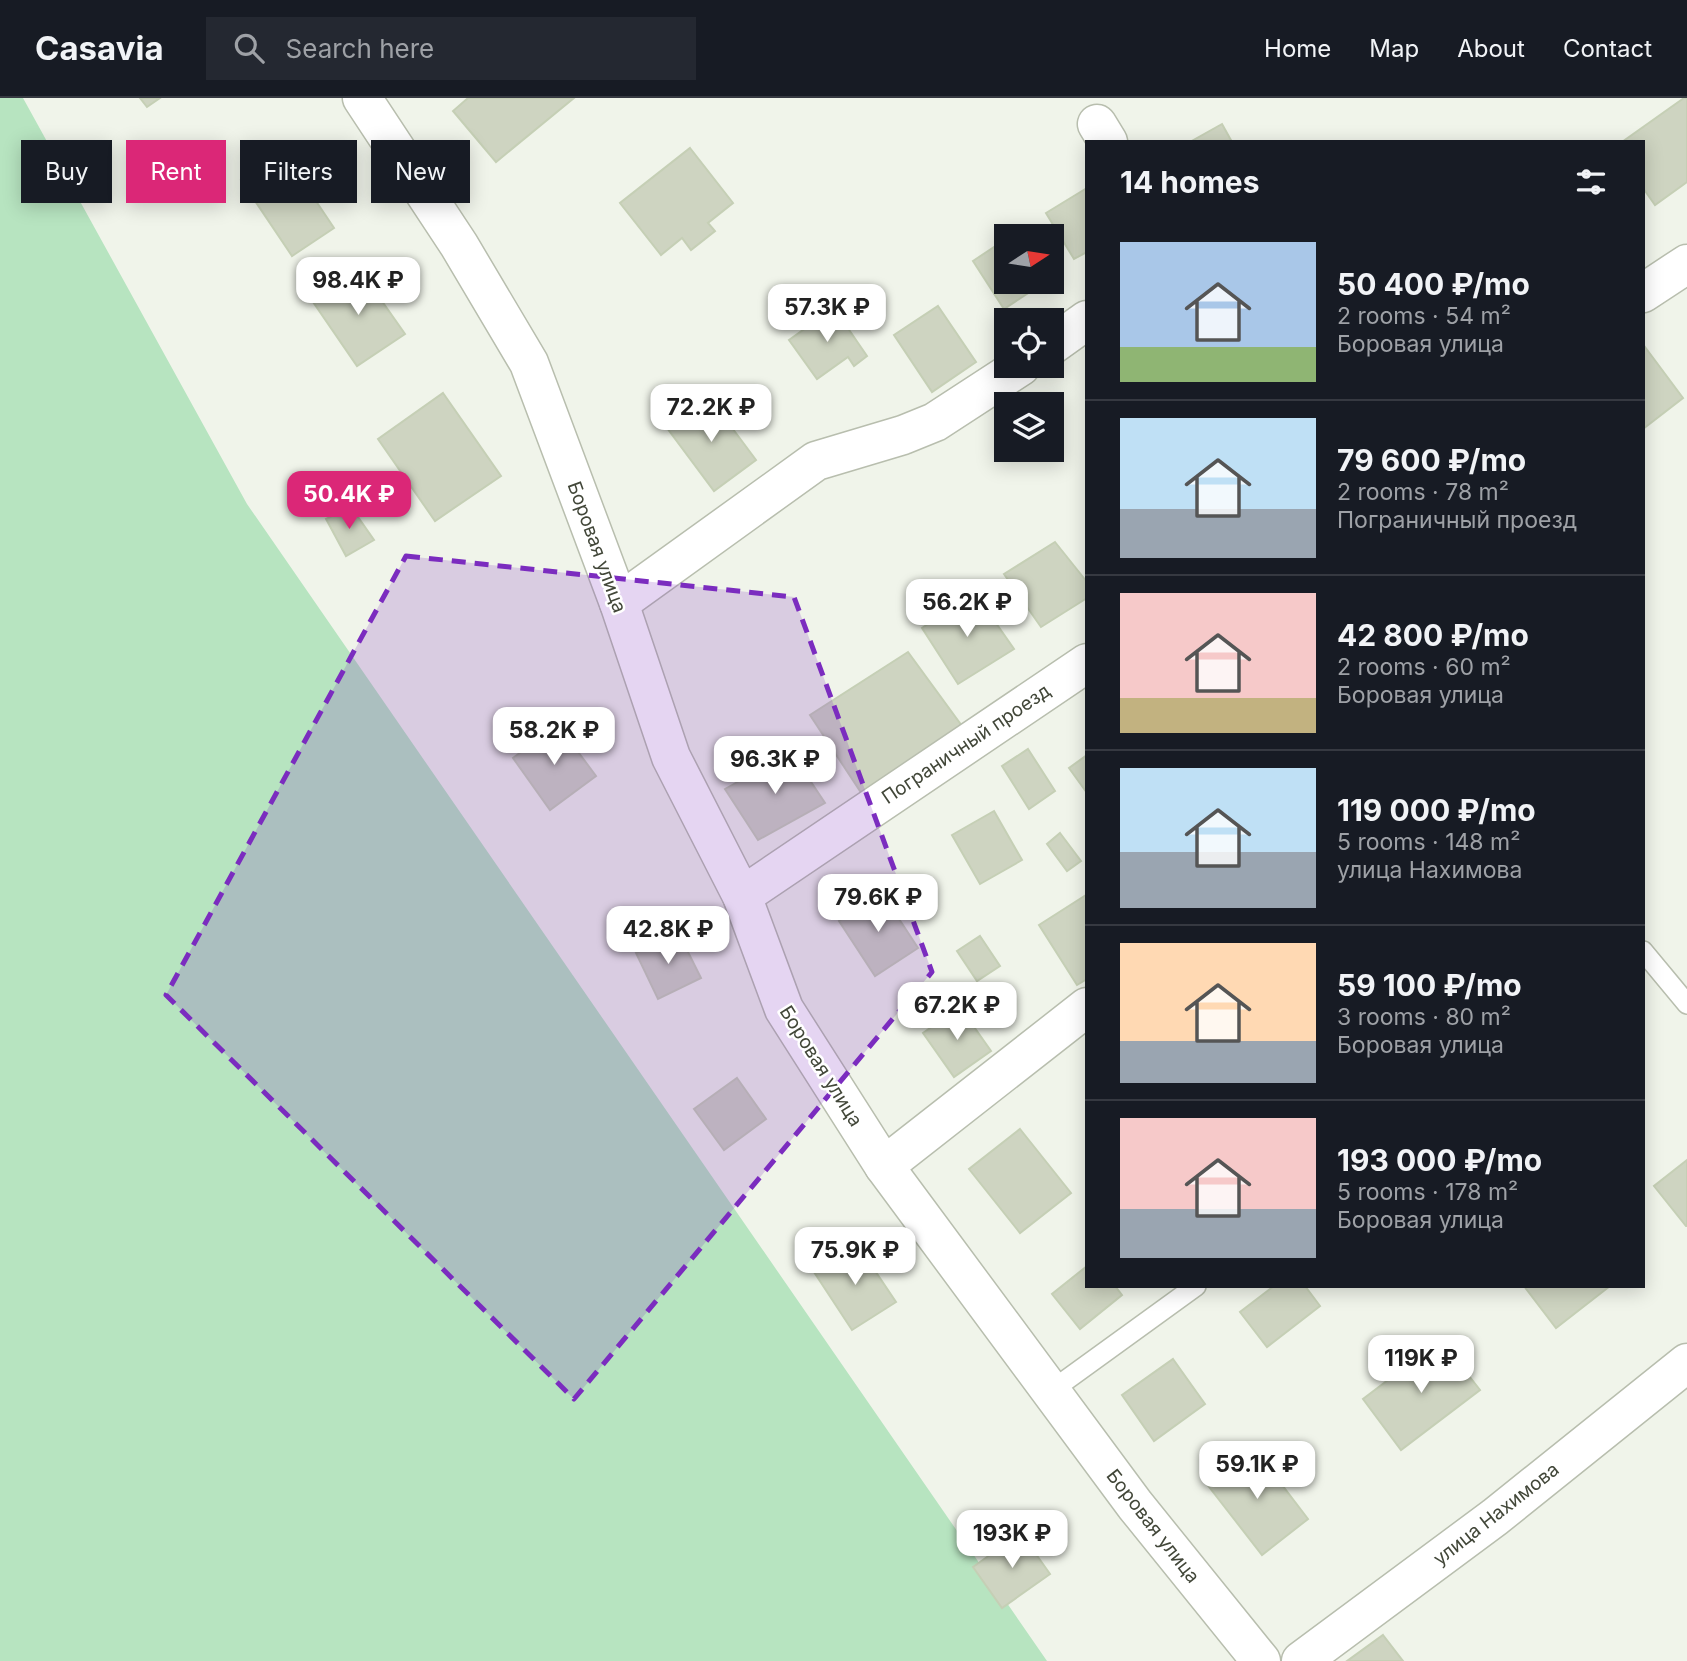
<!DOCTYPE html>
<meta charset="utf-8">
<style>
:root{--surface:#171b24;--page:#242831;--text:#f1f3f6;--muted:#9ea1a6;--line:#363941;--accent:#db2777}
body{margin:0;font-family:Inter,sans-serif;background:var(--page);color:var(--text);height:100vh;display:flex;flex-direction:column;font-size:26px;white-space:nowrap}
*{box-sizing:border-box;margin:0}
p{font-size:23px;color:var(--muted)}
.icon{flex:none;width:38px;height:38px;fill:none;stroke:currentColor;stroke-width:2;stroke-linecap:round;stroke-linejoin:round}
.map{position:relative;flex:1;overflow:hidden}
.details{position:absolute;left:1085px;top:42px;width:560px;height:1148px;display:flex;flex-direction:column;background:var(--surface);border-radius:0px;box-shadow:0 4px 18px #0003}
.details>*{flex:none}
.top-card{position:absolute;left:21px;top:42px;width:665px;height:63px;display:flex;gap:14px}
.needle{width:46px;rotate:78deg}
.controls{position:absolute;left:994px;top:126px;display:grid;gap:14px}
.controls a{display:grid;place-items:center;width:70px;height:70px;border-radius:0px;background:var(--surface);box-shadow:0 4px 18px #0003;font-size:35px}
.price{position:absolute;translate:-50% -60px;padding:0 16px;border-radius:14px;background:#fff;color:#222;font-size:23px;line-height:46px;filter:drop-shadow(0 2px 4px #0008)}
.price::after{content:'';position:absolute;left:50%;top:42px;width:21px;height:16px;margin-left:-10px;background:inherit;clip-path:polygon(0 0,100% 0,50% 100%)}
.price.current{background:var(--accent);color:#fff}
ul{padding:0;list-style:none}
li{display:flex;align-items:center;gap:21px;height:175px;padding:0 35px}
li+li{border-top:2px solid var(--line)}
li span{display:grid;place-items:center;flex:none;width:196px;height:140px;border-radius:0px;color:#555}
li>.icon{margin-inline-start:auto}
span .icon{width:84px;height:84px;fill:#fffc;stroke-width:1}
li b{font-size:30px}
h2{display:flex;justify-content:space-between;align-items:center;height:84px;padding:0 35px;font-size:30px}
.pill{padding:0 24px;border-radius:0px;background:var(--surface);box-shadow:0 4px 18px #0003;font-size:24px;line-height:63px}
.pill.current{background:var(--accent);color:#fff}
header{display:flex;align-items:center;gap:42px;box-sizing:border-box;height:98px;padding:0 35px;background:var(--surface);border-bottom:2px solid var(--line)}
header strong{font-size:33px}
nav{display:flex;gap:38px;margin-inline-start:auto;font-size:24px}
.search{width:490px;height:63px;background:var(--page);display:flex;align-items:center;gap:18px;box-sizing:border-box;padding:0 24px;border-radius:0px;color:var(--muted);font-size:26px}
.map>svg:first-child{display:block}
.green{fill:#b7e4c0}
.building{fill:#ced4c1;stroke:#c5cfb5;stroke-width:2}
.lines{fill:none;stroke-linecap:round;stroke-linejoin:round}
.service-casing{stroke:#b8beae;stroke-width:22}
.minor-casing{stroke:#b8beae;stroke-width:41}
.service{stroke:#fff;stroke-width:19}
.minor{stroke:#fff;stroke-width:38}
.marked{fill:#7b2cbf;fill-opacity:0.2;stroke:#7b2cbf;stroke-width:5;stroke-dasharray:14 9;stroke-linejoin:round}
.labels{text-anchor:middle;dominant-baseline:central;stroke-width:5;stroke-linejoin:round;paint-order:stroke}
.street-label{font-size:19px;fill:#424739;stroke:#fff}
</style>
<header>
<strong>Casavia</strong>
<div class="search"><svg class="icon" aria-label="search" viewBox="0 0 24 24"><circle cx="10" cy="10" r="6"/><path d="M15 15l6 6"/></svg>Search here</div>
<nav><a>Home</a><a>Map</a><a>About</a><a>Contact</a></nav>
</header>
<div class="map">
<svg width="1687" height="1563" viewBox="0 0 1687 1563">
<rect width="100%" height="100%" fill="#f0f4ea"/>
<polygon class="green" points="0,0 23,0 247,406 1047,1563 0,1563"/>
<g class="building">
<polygon points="140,0 160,0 147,9"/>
<polygon points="468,0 574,0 496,64 453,13"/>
<polygon points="1684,0 1687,0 1687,84 1655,107 1643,90 1643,44 1622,44"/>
<polygon points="1222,26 1232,44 1190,44"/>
<polygon points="690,50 733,105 708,125 715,133 691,152 682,140 661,157 620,105"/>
<polygon points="283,54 334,130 292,158 241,82"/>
<polygon points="1087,90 1087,154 1074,161 1046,115"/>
<polygon points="1006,141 1006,184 1045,184 1004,211 973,163"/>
<polygon points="358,169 405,236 357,268 311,201"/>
<polygon points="938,208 976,264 932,294 894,237"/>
<polygon points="834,210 867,258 854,268 848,259 817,281 789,242"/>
<polygon points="1645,249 1683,300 1643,331 1643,251"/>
<polygon points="443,295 501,378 435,423 378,341"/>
<polygon points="709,299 756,362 714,393 667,330"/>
<polygon points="351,409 374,442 346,458 326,421"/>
<polygon points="1055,444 1087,484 1087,500 1041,529 1004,476"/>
<polygon points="975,495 1014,551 958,586 922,530"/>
<polygon points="908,554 962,628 862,696 810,617"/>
<polygon points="558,627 596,678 550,712 513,660"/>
<polygon points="1028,651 1055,693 1029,711 1002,668"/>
<polygon points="791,654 825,705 758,742 725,691"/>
<polygon points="1087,657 1087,695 1069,670"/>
<polygon points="994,713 1022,762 980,786 952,737"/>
<polygon points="1060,735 1081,763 1067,773 1047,746"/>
<polygon points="882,795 918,850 875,878 839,823"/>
<polygon points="1086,797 1087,881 1077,887 1039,827"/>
<polygon points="678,834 701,880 658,901 636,855"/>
<polygon points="980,838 1000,868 977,883 957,853"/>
<polygon points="960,909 991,953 954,979 923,935"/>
<polygon points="737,980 766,1021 724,1052 694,1011"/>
<polygon points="1020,1031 1071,1095 1020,1135 969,1071"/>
<polygon points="1687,1062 1687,1128 1686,1128 1654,1088"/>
<polygon points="857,1146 896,1204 852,1232 814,1174"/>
<polygon points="1087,1168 1087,1188 1115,1188 1122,1197 1080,1231 1052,1196"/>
<polygon points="1274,1188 1305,1188 1320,1208 1267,1249 1240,1214"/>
<polygon points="1524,1188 1610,1188 1556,1230"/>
<polygon points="1441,1242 1480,1292 1401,1352 1363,1301"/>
<polygon points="1173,1261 1205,1306 1154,1343 1122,1297"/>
<polygon points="1253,1349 1308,1421 1262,1457 1206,1385"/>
<polygon points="1021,1435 1050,1476 1002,1510 973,1469"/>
<polygon points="1383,1537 1403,1563 1347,1563"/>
</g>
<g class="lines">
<defs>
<g id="service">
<polyline points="1643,853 1687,906"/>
<polyline points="1051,1293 1196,1188"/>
</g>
<g id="minor">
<polyline points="362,0 459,147 529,265 619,505 671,659 742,798 784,911 884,1068 1135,1407 1261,1563"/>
<polyline points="1097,26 1108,44"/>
<polyline points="1643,195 1687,166"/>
<polyline points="1052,247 1087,222"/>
<polyline points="619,505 816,363 903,337 935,324 1021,268"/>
<polyline points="742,798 1087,565"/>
<polyline points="884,1068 1087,909"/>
<polyline points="1301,1563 1495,1419 1687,1265"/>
</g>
</defs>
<use href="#service" class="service-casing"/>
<use href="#minor" class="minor-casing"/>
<use href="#service" class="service"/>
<use href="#minor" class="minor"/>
</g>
<path class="marked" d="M406,458L794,499L932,874L574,1301L166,897Z"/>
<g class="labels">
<g class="street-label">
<text transform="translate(597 449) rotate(70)">Боровая улица</text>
<text transform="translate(966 646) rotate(-34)">Пограничный проезд</text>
<text transform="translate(821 968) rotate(58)">Боровая улица</text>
<text transform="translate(1496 1416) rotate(-38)">улица Нахимова</text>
<text transform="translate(1153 1428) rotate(52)">Боровая улица</text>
</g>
</g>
</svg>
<div class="controls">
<a><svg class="needle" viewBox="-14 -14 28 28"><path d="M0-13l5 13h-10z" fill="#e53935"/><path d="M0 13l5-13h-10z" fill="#9ea1a6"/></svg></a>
<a><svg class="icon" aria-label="locate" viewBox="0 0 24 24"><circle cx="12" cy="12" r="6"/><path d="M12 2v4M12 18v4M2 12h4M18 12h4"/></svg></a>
<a><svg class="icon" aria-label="layers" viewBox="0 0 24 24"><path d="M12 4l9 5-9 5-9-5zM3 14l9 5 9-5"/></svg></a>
</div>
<b class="price" style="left:358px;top:219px">98.4K ₽</b>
<b class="price" style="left:827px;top:246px">57.3K ₽</b>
<b class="price" style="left:711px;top:346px">72.2K ₽</b>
<b class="price current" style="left:349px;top:433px">50.4K ₽</b>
<b class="price" style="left:967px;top:541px">56.2K ₽</b>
<b class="price" style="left:554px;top:669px">58.2K ₽</b>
<b class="price" style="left:775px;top:698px">96.3K ₽</b>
<b class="price" style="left:878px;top:836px">79.6K ₽</b>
<b class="price" style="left:668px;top:868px">42.8K ₽</b>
<b class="price" style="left:957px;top:944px">67.2K ₽</b>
<b class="price" style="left:855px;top:1189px">75.9K ₽</b>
<b class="price" style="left:1421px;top:1297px">119K ₽</b>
<b class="price" style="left:1257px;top:1403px">59.1K ₽</b>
<b class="price" style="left:1012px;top:1472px">193K ₽</b>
<div class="top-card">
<a class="pill">Buy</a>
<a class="pill current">Rent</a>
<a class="pill">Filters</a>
<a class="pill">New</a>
</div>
<section class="details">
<h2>14 homes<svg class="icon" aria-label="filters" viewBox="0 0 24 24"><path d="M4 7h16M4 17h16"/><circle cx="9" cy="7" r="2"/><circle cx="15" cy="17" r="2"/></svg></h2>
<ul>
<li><span style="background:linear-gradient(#a9c7e8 75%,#8fb573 0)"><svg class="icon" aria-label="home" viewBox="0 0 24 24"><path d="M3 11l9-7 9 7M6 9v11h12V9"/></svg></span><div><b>50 400 ₽/mo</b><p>2 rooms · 54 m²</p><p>Боровая улица</p></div></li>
<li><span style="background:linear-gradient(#bfe0f5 65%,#9aa5b1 0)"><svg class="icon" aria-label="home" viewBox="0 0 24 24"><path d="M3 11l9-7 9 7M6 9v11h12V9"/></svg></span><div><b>79 600 ₽/mo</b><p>2 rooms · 78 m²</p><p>Пограничный проезд</p></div></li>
<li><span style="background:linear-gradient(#f6c9c9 75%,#c2b280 0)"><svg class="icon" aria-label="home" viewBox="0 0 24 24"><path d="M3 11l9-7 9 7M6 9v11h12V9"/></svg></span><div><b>42 800 ₽/mo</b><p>2 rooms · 60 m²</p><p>Боровая улица</p></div></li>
<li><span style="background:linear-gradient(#bfe0f5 60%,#9aa5b1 0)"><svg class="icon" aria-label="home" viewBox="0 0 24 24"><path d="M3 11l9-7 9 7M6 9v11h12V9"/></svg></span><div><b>119 000 ₽/mo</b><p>5 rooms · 148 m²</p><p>улица Нахимова</p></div></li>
<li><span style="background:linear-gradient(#ffd9b3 70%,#9aa5b1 0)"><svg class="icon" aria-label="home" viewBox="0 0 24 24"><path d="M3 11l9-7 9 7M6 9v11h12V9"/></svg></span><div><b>59 100 ₽/mo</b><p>3 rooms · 80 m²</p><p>Боровая улица</p></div></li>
<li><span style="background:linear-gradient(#f6c9c9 65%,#9aa5b1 0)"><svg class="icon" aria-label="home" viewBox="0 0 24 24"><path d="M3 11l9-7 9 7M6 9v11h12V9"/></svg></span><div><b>193 000 ₽/mo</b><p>5 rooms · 178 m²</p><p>Боровая улица</p></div></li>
</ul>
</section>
</div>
